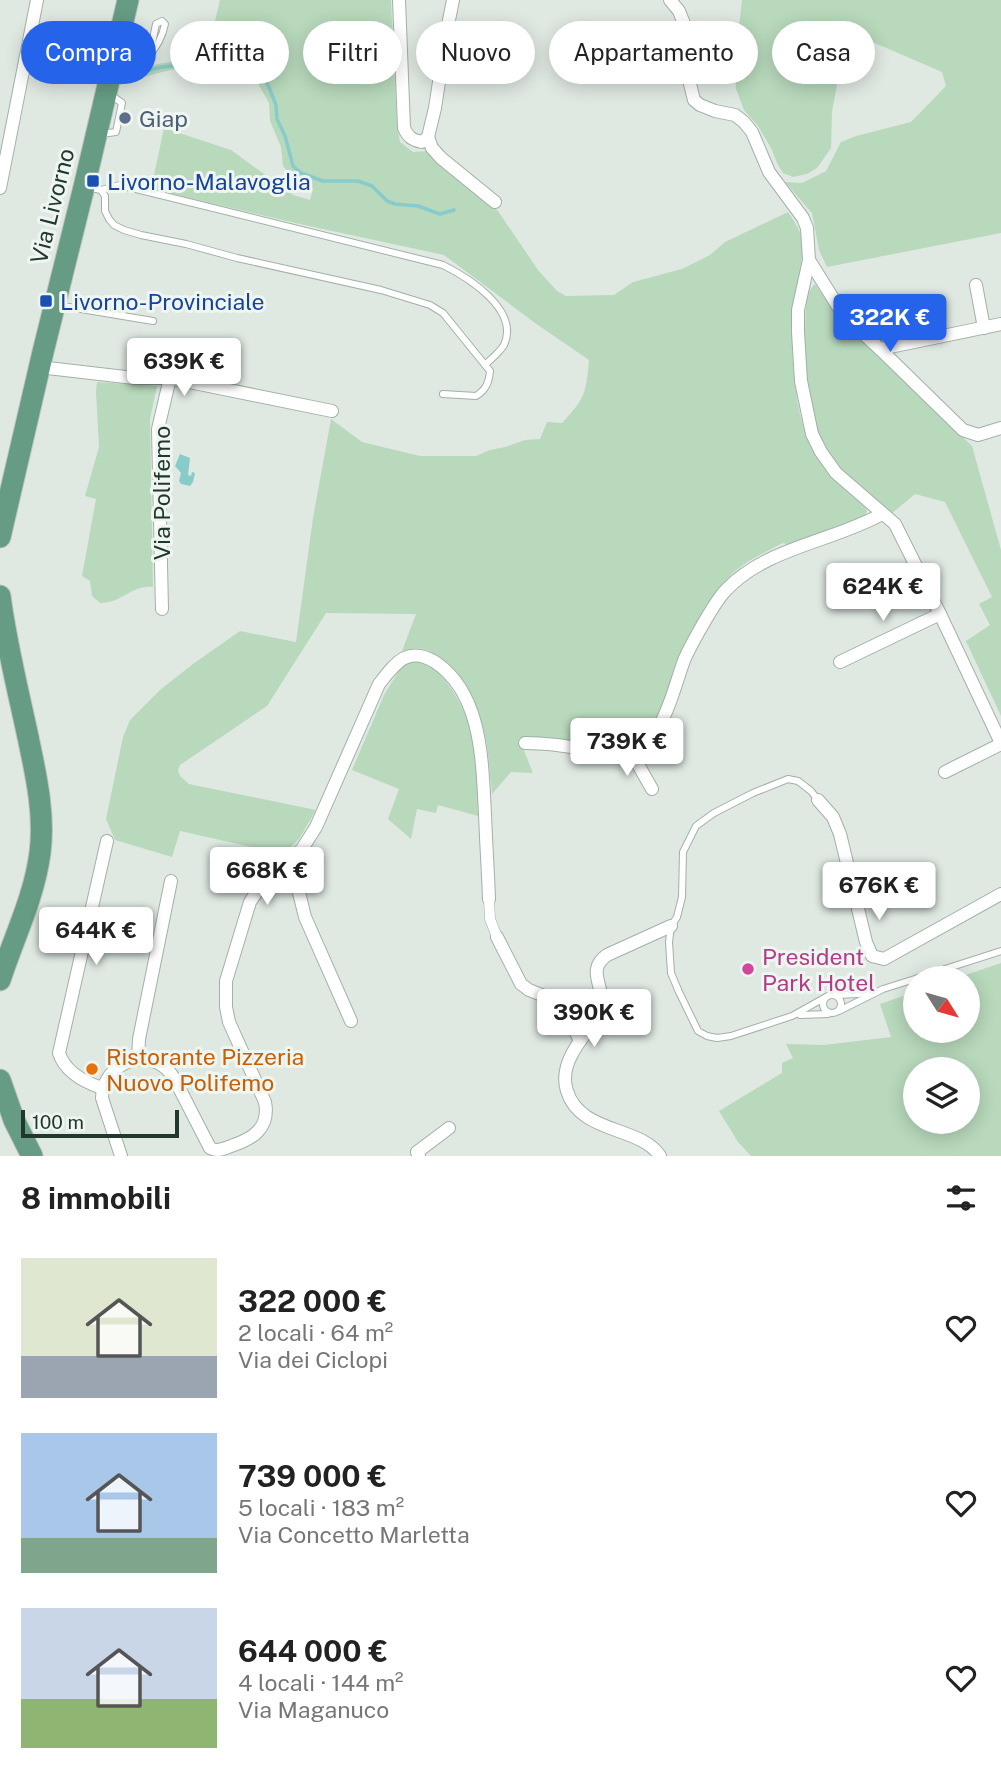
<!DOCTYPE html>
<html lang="it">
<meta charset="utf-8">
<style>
:root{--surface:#fff;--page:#f6f6f6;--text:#222;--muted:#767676;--accent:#2563eb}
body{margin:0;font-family:"Public Sans",sans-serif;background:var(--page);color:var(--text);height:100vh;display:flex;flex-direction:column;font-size:26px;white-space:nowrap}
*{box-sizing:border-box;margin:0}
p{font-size:23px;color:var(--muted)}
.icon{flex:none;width:38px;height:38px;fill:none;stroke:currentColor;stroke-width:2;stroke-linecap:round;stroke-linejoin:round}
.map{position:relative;height:1156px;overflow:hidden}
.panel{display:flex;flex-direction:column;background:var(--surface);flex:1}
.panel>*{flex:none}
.hud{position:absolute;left:21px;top:21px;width:959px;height:63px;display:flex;gap:14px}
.needle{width:46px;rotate:127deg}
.buttons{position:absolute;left:903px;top:966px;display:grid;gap:14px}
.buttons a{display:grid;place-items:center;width:77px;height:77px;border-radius:50%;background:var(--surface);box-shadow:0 4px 18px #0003;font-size:35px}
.scale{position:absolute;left:21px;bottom:18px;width:158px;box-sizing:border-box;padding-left:7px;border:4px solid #21382e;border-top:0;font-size:19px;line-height:24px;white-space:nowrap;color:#21382e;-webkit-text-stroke:5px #eff6f1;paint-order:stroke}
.price{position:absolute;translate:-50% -60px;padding:0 16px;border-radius:7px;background:#fff;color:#222;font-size:23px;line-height:46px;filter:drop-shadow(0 2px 4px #0008)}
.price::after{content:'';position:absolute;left:50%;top:42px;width:21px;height:16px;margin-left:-10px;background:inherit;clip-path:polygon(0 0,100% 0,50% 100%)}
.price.selected{background:var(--accent);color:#fff}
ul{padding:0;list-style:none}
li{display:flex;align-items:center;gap:21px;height:175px;padding:0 21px}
li span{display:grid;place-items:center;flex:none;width:196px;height:140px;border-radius:0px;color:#555}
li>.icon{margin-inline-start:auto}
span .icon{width:84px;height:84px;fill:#fffc;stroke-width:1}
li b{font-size:30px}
h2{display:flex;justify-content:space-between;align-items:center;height:84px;padding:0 21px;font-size:30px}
.chip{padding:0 24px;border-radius:32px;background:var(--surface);box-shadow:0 4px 18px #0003;font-size:24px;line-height:63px}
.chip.selected{background:var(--accent);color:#fff}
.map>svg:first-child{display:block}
.green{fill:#b8d9bc;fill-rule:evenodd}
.water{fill:#89cbca}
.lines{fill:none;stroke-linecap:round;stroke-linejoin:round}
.stream{stroke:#89cbca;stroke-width:3.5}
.service-casing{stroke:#a2b0a8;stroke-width:8}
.pedestrian-casing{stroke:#a2b0a8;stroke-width:11}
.minor-casing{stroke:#a2b0a8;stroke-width:14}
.primary-casing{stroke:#bcc3c0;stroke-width:23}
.service{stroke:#fff;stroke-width:6}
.pedestrian{stroke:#fff;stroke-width:10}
.minor{stroke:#fff;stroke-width:12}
.primary{stroke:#669c84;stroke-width:21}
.service-dot{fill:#5c6f8a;stroke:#eff6f1;stroke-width:2.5}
.transit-dot{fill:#1a4fb4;stroke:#eff6f1;stroke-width:2.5}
.hotel-dot{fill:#d1479c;stroke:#eff6f1;stroke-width:2.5}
.food-dot{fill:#e8710a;stroke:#eff6f1;stroke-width:2.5}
.labels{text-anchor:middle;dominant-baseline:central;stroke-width:6;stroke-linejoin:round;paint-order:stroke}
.service-label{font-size:23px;fill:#4e5e75;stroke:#eff6f1;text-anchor:start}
.transit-label{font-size:23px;fill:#164399;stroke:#eff6f1;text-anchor:start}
.street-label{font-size:23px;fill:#21382e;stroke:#eff6f1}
.hotel-label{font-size:23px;fill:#b23c85;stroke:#eff6f1;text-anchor:start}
.food-label{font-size:23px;fill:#c56008;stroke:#eff6f1;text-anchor:start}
</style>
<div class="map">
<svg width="1001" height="1156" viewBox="0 0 1001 1156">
<rect width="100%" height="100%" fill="#dfe9e2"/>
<g class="green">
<path d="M220,0H391L397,126L400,142L413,152L428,151L498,211L538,270L557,291L566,296L614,295L633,282L682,269L710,255L725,242L788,212C793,220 801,230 802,240C805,259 794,294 793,315C790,353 795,424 816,456C829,475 849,490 865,506L867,511L865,516L860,518L791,546L783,543C764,553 744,561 729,577C709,599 690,636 677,664C663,694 661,738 620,747C606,750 582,742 567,741C551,740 535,739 519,738L533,773L511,772L492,794C490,776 489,757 486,740C480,707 458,659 423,649C416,647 408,649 402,651L416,614L326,613L267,706L180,765L178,770L180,776L189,784L316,810L299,839L283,854L180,831L172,857L115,840L106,819L123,737L130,720L160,690L193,664L240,631L296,642L313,518L331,419L362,442L420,456H476L490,450L505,447L525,440L540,439L547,422L562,423C585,398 586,394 589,360L535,323L444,255L295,223L151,189L164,128L231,150L293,195L310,200L313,189L305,180L289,173L283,166L281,147L270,121L269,103L252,73C245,70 238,72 230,71C225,71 220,68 214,68C177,64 151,75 117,86V81C124,77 131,73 138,70C166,59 199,59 229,60L236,27L215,21Z"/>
<polygon points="742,0 1001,0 1001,233 827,267 819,250 812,213 785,182 802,183 826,171 841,142 856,136 911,122 946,86 942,72 847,31 832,112 831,148 817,168 807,174 793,177 783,173 778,165 771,148 758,126 744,110 736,89 735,64"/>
<path d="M815,284C832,309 852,334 877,353L972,446L1001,550V716L966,641L990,625L979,604L992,597L945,502L915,494L891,514C876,500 851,483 839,468C807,432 803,375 805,329C806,316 804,292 815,284Z"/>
<path d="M97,382L157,386L150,419L153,587C131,585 123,603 100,603L92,596L90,581L82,576L96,499L85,496L99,447L96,392Z"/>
<path d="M414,661C433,664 442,675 452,690C458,700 466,712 469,724C478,753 477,786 478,816L438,805L436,813L417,809L411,839L388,819L399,789L352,770L384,695L402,666Z"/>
<path d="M1001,963V1156H751L738,1142L719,1111L782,1073V1063L793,1058L786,1044L824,1045L891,1037L880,1004L915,992V1031H968V978H957ZM915,1069H968V1122H915Z"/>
</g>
<polygon class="water" points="180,454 190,458 188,475 191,476 192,472 195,473 193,482 190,486 181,484 179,481 181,473 175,466"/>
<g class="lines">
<path class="stream" d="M117,83C130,81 140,72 153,69C185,62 219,65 252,67L260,71L268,85L276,105L277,119L285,136L293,166L301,173L323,181H358L372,186L387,201L395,204L418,206L440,214L454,210"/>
<defs>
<g id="service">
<path d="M115,65C142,71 160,48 165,24L162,21L156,24L152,43L136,63"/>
<polyline points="101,134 116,132 122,103 111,95"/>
<path d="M87,187L101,190L120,185L443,265C469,278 520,310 504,345C500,352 491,359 485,365"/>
<path d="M101,190L105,196V211L109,219L114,225L124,230L141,235L186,244L237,258L381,290L430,305L443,313L490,371C489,382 486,390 476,396L443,394"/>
<polyline points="57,305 153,321"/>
<polyline points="818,800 811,791 798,781 788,779 753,793 714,813 696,826 683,852 682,897 677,917 671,926 669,942 671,973 679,992 698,1031 707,1036 717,1038 731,1036 792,1016 826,997"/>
<polyline points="917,978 1001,951"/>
<circle cx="832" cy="1004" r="9"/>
<polyline points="836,995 858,994 871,992"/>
<polyline points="839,1011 883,989 915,979"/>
<polyline points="800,1015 828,1014"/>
</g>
<polyline id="pedestrian" points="489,899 490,919 497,937"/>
<g id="minor">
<path d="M399,0L404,128C408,137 412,140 422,142L428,137L435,108L447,30L453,0"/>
<polyline points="670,0 679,11 685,26 688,47 686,68 694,100 700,105 715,111 735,115 744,122 752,132 769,172 803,218 807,228 809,260 798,310 798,332 801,381 812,434 821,452 836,473 895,524 940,614 1001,743"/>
<polyline points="25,61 110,78"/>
<polyline points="428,137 432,148 441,158 495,202"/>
<polyline points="0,188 37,0"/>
<polyline points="809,260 839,308 854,325 880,349 1001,324"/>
<polyline points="976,285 984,328"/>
<polyline points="880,349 963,430 978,435 1001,428"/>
<polyline points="39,367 134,378 170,378 332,411"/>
<polyline points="162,609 158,429 170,378"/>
<polyline points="840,662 940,614"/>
<path d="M525,743C536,743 547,744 557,745C575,747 615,757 631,752C665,740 673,688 685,658C692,643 715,601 726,590C767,547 832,542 882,514"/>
<polyline points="631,752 652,789"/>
<polyline points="945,772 1001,744"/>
<polyline points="818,800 833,817 840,834 866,942 872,956 884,959 1001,894"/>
<polyline points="291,860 305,917 351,1021"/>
<polyline points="497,937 521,984 529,990 557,1001 564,1008 580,1041"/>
<polyline points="138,1059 139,1039 171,881"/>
<path d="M102,1088C84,1082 65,1072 59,1053L107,841"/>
<path d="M121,1156L102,1098C102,1071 132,1051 158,1063C165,1066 170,1072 174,1078L210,1148C218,1152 223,1149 231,1146C253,1139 270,1128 265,1102L229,1022L226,1007V981L250,902L258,890L302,849L316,827L379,684C395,664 407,645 435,662C483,694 482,763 485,814C486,842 488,870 489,899"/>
<polyline points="419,1156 417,1152 449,1128"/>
<path d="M660,1156C641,1126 580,1134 567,1091C563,1079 566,1065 572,1054C579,1040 591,1028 598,1013C610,989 583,972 607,955L671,926"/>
</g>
<g id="primary">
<polyline points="0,537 43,352 84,187 128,0"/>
<path d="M0,596C6,643 18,690 28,737C36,775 45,814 40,853C34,898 14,937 0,980"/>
<polyline points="0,1080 14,1120 32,1156"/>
</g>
</defs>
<use href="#service" class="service-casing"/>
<use href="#pedestrian" class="pedestrian-casing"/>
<use href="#minor" class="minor-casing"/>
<use href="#primary" class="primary-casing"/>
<use href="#service" class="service"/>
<use href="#pedestrian" class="pedestrian"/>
<use href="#minor" class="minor"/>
<use href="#primary" class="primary"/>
</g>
<circle class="service-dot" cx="125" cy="118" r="7"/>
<g class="transit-dot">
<rect x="86" y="174" width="14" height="14" rx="3.5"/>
<rect x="39" y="294" width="14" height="14" rx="3.5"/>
</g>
<circle class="hotel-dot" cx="748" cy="969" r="7"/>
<circle class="food-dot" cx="92" cy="1069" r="7"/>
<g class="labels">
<g class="service-label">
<text x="139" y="118">Giap</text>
</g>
<g class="transit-label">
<text x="107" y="181">Livorno-Malavoglia</text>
<text x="60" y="301">Livorno-Provinciale</text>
</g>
<g class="street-label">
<text transform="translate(52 206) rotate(-76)">Via Livorno</text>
<text transform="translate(161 493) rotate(-90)">Via Polifemo</text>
</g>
<g class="hotel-label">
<text x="762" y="956">President<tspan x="762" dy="26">Park Hotel</tspan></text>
</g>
<g class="food-label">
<text x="106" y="1056">Ristorante Pizzeria<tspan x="106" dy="26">Nuovo Polifemo</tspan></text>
</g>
</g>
</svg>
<div class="buttons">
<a><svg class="needle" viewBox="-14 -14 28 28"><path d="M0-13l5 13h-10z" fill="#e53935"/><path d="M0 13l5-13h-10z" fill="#767676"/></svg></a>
<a><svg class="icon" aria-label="layers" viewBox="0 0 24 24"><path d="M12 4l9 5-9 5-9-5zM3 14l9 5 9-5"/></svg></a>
</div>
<div class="scale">100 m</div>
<b class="price selected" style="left:890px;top:354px">322K €</b>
<b class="price" style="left:184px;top:398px">639K €</b>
<b class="price" style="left:883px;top:623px">624K €</b>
<b class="price" style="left:627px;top:778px">739K €</b>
<b class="price" style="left:267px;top:907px">668K €</b>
<b class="price" style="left:879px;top:922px">676K €</b>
<b class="price" style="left:96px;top:967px">644K €</b>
<b class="price" style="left:594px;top:1049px">390K €</b>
<div class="hud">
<a class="chip selected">Compra</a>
<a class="chip">Affitta</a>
<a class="chip">Filtri</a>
<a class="chip">Nuovo</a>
<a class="chip">Appartamento</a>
<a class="chip">Casa</a>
</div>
</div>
<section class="panel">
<h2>8 immobili<svg class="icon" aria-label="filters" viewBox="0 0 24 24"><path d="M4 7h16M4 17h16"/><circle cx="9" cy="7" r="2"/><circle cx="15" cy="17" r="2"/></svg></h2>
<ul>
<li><span style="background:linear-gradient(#dfe7d0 70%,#9aa5b1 0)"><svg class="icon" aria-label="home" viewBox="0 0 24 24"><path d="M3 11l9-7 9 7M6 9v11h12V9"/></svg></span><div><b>322 000 €</b><p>2 locali · 64 m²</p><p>Via dei Ciclopi</p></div><svg class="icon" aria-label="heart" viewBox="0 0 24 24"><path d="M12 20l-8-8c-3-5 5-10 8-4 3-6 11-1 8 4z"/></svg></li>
<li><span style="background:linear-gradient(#a9c7e8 75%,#7fa58c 0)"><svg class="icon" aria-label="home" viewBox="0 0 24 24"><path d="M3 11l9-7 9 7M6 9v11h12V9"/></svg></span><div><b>739 000 €</b><p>5 locali · 183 m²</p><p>Via Concetto Marletta</p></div><svg class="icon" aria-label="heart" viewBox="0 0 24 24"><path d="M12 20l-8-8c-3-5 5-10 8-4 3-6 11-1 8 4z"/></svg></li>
<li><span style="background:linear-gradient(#c9d6e8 65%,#8fb573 0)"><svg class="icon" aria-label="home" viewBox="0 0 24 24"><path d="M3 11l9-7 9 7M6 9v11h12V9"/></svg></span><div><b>644 000 €</b><p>4 locali · 144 m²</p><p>Via Maganuco</p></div><svg class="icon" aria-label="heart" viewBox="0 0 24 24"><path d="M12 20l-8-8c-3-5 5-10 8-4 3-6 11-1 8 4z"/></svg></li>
</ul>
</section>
